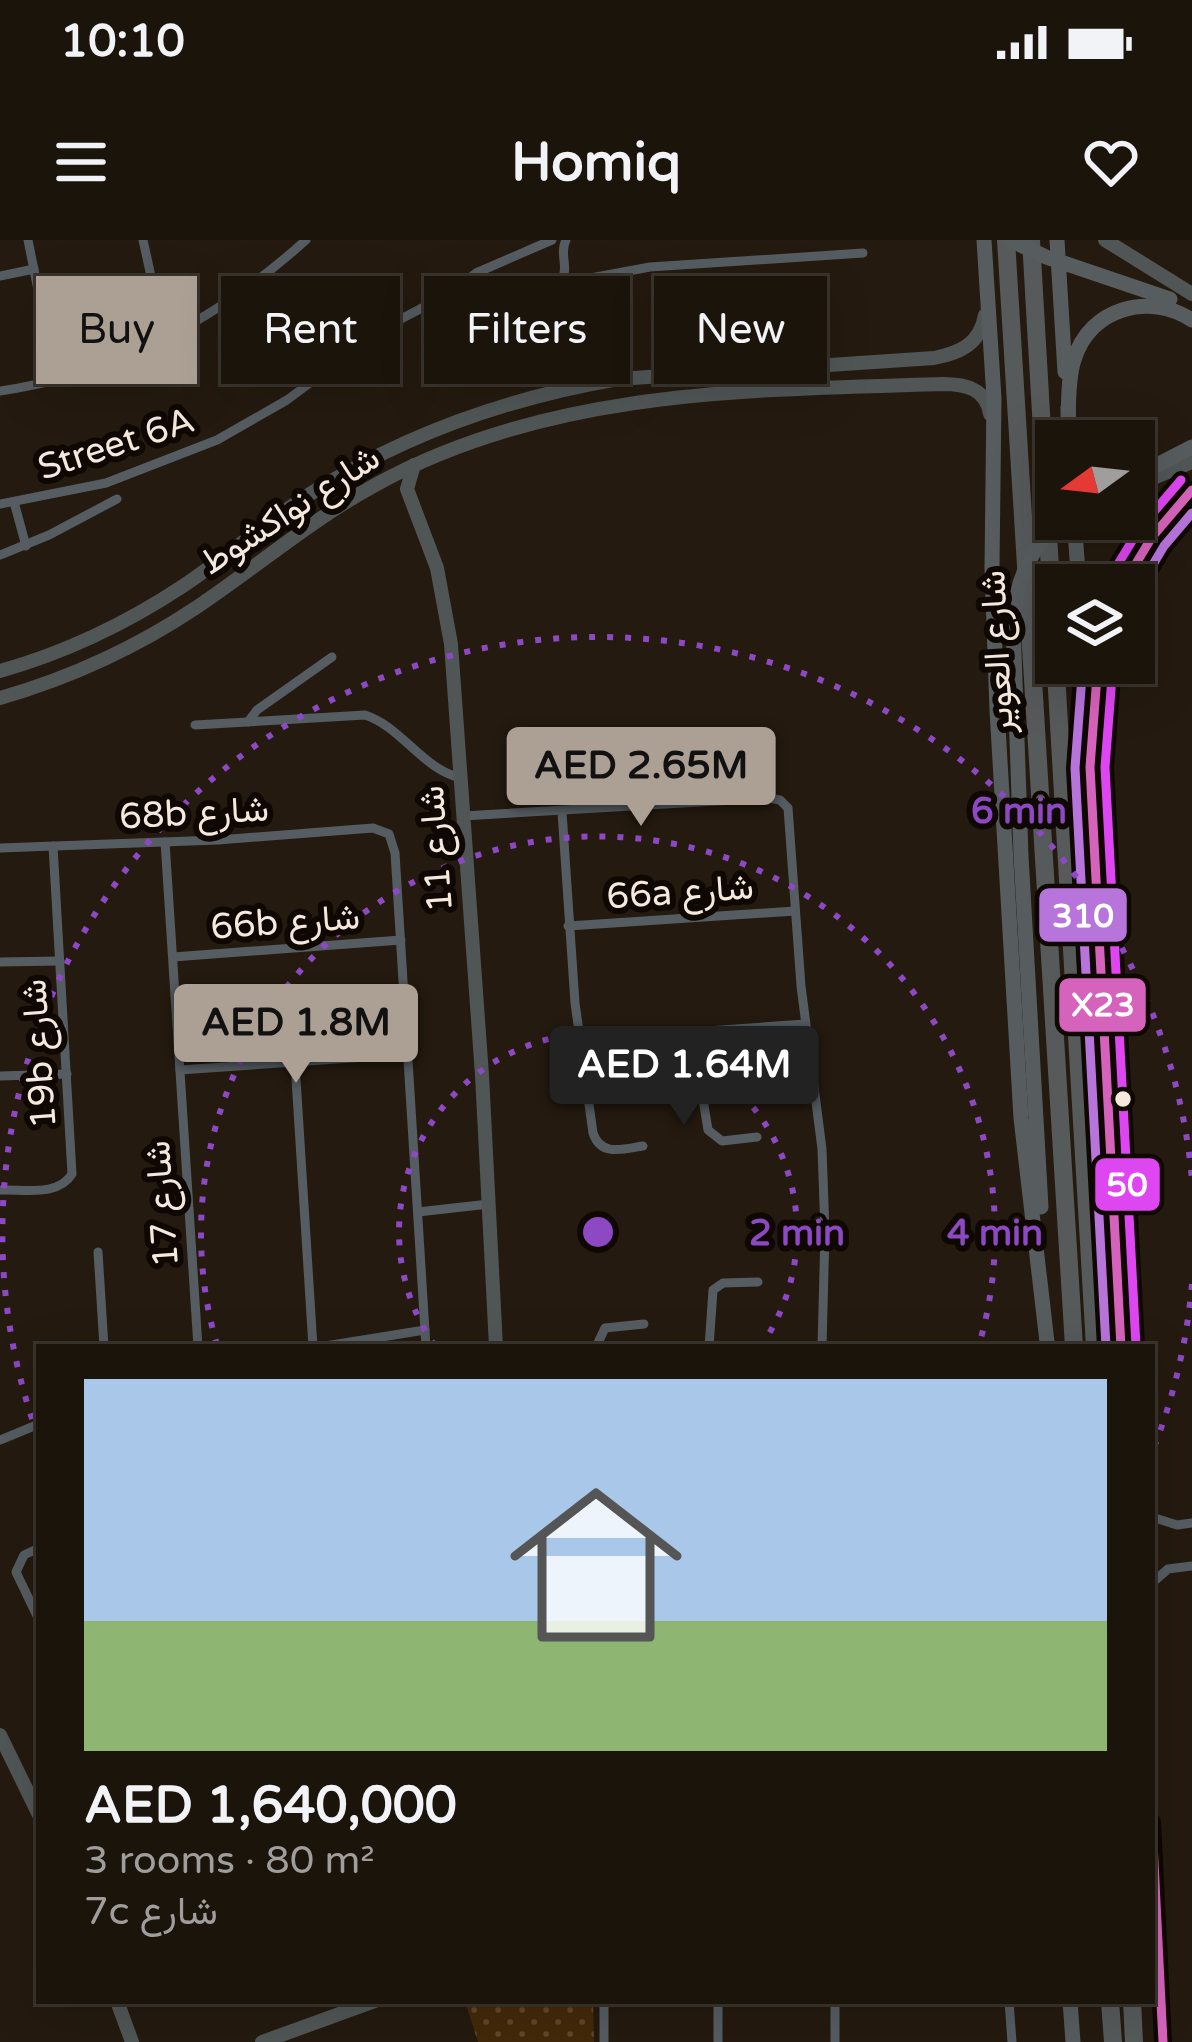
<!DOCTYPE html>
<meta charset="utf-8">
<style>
:root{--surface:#1b140b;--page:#241d14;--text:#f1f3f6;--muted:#a09e9d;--line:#39332c;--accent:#aca094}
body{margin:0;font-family:"Varela Round",Vazirmatn,sans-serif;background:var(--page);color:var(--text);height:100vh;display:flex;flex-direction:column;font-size:45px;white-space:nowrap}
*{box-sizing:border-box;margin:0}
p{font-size:39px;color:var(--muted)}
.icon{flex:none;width:66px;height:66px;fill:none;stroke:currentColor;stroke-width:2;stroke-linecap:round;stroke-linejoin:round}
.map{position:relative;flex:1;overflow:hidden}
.sheet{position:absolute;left:36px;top:1104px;width:1119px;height:660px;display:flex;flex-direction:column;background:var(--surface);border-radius:0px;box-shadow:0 12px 48px #0002,0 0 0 3px var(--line)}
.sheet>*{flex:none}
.hud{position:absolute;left:36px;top:36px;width:1122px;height:108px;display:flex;gap:24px}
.needle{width:78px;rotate:255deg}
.tools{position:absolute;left:1035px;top:180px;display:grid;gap:24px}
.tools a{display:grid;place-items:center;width:120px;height:120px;border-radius:0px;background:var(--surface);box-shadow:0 12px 48px #0002,0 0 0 3px var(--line);font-size:60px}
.price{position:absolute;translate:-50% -102px;padding:0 27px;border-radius:12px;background:var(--accent);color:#111;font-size:39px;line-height:78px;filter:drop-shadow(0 3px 6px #0008)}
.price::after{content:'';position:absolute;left:50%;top:72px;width:36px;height:27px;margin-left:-18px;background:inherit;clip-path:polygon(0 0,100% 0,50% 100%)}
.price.selected{background:#222;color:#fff}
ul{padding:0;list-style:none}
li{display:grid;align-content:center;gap:24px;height:636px;padding:0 48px}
li span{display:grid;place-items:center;height:372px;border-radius:0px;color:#555}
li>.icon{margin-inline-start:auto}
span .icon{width:216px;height:216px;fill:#fffc;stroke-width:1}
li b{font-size:51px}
.tag{padding:0 42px;border-radius:0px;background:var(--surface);box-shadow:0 12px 48px #0002,0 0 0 3px var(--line);font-size:42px;line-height:108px}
.tag.selected{background:var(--accent);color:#111}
.status{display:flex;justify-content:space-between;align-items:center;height:84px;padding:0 60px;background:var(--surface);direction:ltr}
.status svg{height:33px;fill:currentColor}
header{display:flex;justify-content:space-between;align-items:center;height:156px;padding:0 48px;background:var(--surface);font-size:54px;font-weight:800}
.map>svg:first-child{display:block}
.park{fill:url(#park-dots)}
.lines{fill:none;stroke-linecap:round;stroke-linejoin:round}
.street{stroke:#555d62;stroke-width:9}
.secondary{stroke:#505556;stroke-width:14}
.primary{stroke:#575d5f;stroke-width:15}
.highway{stroke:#575a5a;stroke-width:18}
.primary-bridge{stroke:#575d5f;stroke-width:15}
.bus-1-casing{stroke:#0e0702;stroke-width:18}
.bus-2-casing{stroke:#0e0702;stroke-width:18}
.bus-3-casing{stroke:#0e0702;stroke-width:18}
.bus-1{stroke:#d663bb;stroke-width:9}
.bus-2{stroke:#b774db;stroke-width:9}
.bus-3{stroke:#de46f2;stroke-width:9}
.ring{fill:none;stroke:#8d48c3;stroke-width:6;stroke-dasharray:6 12}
.bus-dot{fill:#f5e8dc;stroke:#0e0702;stroke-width:4.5}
.labels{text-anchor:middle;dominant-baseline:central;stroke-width:12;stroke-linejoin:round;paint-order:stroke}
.street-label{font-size:36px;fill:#f5e8dc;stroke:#0e0702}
.centre{fill:#8d48c3;stroke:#0e0702;stroke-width:6}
.ring-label{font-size:36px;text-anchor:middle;font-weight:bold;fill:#8d48c3;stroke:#0e0702;stroke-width:12;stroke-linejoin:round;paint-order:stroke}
.line-badge{stroke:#0e0702;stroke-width:4.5}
.badge-label{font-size:33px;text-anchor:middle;font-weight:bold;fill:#fff}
</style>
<div class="status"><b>10:10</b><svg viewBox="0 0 49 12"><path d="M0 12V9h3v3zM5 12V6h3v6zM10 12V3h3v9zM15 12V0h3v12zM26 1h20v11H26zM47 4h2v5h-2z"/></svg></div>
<header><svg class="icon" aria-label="menu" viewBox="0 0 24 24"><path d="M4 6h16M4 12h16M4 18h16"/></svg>Homiq<svg class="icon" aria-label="heart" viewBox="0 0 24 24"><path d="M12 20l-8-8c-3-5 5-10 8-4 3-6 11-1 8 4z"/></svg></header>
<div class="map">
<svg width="1192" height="1802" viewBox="0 0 1192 1802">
<defs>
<pattern id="park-dots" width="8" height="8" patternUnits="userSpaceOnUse" patternTransform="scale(3)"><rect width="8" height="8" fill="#432909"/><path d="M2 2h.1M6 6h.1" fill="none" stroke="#5f482c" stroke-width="1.8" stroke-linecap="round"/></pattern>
</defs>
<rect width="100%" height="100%" fill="#241a0f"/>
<polygon class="park" points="465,1761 593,1761 594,1802 478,1802"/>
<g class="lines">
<g class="street">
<polyline points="28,0 56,140"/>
<polyline points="143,0 165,100"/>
<polyline points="0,36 34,29"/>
<path d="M562,41C569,26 559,14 566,0"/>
<polyline points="446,59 488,57 650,27 863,13"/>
<path d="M0,151C118,134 218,79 306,0"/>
<polyline points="14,262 26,306"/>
<polyline points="0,264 106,243 217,200 287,160 384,88 454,51 476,33 552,0"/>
<polyline points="0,315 49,295 117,259"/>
<polyline points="248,482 257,470 332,417"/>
<path d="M195,485L365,475C402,487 422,529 461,538"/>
<path d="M562,572L575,763L593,893C601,917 623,909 643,906"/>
<polyline points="463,576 768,558 780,560 788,568 801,746 822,909 825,992 822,1107"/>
<polyline points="165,602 198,1107"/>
<polyline points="0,608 218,600 373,588 389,594 395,613 426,1107"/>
<polyline points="568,686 795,671"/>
<polyline points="173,717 401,700"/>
<polyline points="0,722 60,721"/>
<polyline points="692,792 708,890 722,901 757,897"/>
<polyline points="580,800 805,784"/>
<polyline points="295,823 313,1107"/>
<polyline points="180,830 409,814"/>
<polyline points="0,836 67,834"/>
<path d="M0,950C24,949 58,957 72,934L53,606"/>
<polyline points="418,972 489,964"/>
<polyline points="98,1012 104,1107"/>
<polyline points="319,1107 425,1090"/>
<polyline points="596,1107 605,1088 644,1084"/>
<polyline points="709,1107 713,1050 723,1043 758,1042"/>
<polyline points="0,1200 39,1184"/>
<polyline points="1152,1277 1177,1285 1192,1283"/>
<polyline points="39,1308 24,1315 16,1332 39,1380"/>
<polyline points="1152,1343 1168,1329 1192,1326"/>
<polyline points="718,1761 718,1802"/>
<polyline points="1009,1761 1012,1802"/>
<polyline points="604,1802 604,1761"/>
<polyline points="835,1802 835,1761"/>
</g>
<g class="secondary">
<polyline points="1105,0 1192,54"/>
<polyline points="414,225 407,249 437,328 451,404 482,835 496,1107"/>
<polyline points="1134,246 1192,222"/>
<polyline points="1123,345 1152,297 1192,250"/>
<path d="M0,431C64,413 127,383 183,346C226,317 266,282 310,254C405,194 507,158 618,139L934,118C960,113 980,104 985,75"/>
<path d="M0,458C70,438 137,407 197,367C258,326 312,279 377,244C550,149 751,150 943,144C966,144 986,149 990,174"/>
<polyline points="1093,486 1098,423"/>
<polyline points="0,1495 39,1575"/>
<polyline points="117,1761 132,1802"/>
<polyline points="262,1802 375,1761"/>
</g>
<g class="primary">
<polyline points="984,0 994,158 992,328 997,470 1021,878 1047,1102"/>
<polyline points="1057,0 1065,132"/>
<polyline points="1068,168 1070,201"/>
<path d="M1068,178C1069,159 1068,138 1074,120C1089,68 1149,52 1192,80"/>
<polyline points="1134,237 1192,207"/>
<polyline points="1074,279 1079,345"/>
<polyline points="1013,383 1021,616 1041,967"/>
<polyline points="1083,423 1121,1107"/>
<polyline points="1152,1582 1163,1802"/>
<polyline points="1070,1761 1073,1802"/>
</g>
<g class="highway">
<polyline points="1006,0 1074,1107"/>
<polyline points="1031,0 1095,1107"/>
<polyline points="1152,1632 1154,1642"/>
<polyline points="1110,1761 1113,1802"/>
<polyline points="1132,1761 1134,1802"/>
</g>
<g class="primary-bridge">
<polyline points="1010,0 1046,17 1170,59"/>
<path d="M1013,383C1016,340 1030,310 1060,279"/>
</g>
<defs>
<g id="bus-1">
<polyline points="1123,345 1152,297 1192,250"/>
<polyline points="1098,423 1090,527 1121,1107"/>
<polyline points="1152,1582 1163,1802"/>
</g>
<g id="bus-2">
<polyline points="1136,353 1164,306 1192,273"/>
<polyline points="1083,423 1075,528 1106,1107"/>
</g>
<g id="bus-3">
<polyline points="1110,337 1140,288 1181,240"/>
<polyline points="1113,424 1105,527 1136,1106"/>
</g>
</defs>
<use href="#bus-1" class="bus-1-casing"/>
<use href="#bus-2" class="bus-2-casing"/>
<use href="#bus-3" class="bus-3-casing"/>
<use href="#bus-1" class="bus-1"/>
<use href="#bus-2" class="bus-2"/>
<use href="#bus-3" class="bus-3"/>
</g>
<g class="ring">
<path d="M435 1106A199 199 0 1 1 761 1106"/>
<path d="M217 1105A397 397 0 1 1 979 1105"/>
<path d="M1192 1044A596 596 0 0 1 1153 1210M38 1196A596 596 0 1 1 1192 940"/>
</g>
<circle class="bus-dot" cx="1123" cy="859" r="10"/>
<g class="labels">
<g class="street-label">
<text transform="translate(116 204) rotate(-18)">Street 6A</text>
<text transform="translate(290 270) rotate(-33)">شارع نواكشوط</text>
<text transform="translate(997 412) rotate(-93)">شارع العوير</text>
<text transform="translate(194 573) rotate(-3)">68b شارع</text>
<text transform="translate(436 609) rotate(-94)">شارع 11</text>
<text transform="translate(680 652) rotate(-4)">66a شارع</text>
<text transform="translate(285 682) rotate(-4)">66b شارع</text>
<text transform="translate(39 814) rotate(-94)">19b شارع</text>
<text transform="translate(162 964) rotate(-94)">شارع 17</text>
</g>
</g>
<circle cx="598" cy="992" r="18" class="centre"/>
<g class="ring-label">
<text x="1019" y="583">6 min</text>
<text x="797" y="1005">2 min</text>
<text x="995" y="1005">4 min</text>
</g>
<g class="line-badge">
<rect x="1037" y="646" width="92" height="58" rx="12" fill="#b774db"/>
<rect x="1057" y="736" width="91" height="58" rx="12" fill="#d663bb"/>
<rect x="1093" y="916" width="69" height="57" rx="12" fill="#de46f2"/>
</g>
<g class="badge-label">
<text x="1083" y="687">310</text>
<text x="1103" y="776">X23</text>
<text x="1127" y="956">50</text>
</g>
</svg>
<div class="tools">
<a><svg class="needle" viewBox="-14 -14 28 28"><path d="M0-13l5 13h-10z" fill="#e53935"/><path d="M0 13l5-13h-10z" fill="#a09e9d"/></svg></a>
<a><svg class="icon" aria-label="layers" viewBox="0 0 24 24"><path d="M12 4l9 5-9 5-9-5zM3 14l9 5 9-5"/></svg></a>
</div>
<b class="price" style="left:641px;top:589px">AED 2.65M</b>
<b class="price" style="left:296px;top:846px">AED 1.8M</b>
<b class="price selected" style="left:684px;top:888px">AED 1.64M</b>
<div class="hud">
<a class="tag selected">Buy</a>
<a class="tag">Rent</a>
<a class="tag">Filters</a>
<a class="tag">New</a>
</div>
<section class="sheet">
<ul>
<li><span style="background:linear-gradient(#a9c7e8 65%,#8fb573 0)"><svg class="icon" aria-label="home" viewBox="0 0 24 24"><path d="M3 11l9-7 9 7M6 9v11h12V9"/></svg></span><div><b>AED 1,640,000</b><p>3 rooms · 80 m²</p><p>7c شارع</p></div></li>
</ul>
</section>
</div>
